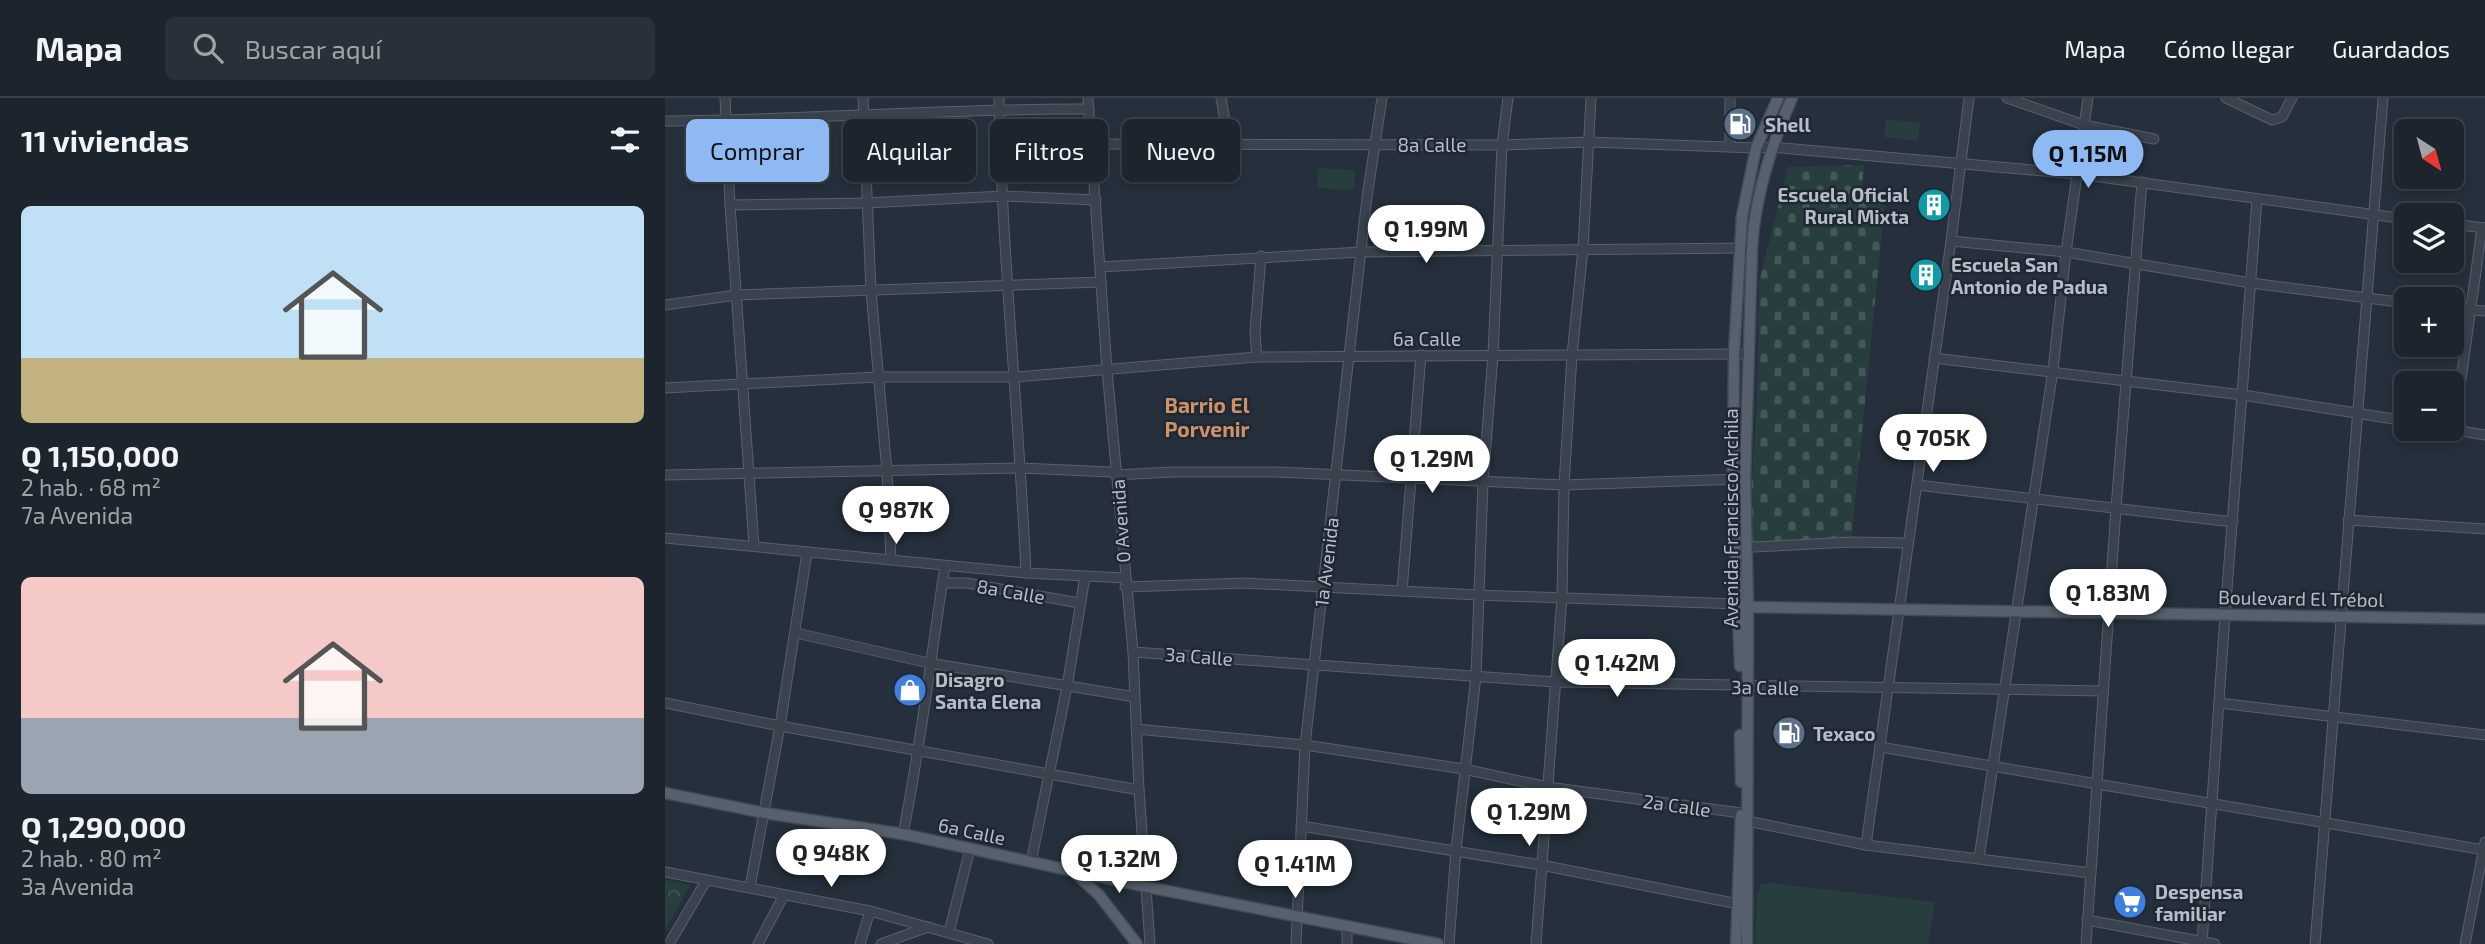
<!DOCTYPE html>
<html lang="es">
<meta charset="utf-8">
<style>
:root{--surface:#1c242d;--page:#293039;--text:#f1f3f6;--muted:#a0a4aa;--line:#3a4149;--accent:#8fb9f3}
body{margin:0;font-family:"Exo 2",sans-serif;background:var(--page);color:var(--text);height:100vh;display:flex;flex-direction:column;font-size:26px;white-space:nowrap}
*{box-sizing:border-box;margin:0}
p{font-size:23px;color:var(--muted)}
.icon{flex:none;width:38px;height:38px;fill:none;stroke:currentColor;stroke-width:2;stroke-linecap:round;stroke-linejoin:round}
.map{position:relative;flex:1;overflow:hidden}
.panel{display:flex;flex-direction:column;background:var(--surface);width:665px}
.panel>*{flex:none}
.hud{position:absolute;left:21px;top:21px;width:665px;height:63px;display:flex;gap:14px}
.needle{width:46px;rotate:144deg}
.controls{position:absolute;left:1729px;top:21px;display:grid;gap:14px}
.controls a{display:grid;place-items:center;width:70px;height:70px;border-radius:10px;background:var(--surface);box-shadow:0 4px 10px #0003,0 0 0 2px var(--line);font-size:35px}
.price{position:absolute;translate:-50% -60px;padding:0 16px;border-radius:24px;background:#fff;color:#222;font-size:23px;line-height:46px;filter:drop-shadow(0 2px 4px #0008)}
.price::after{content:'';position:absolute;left:50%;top:42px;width:21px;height:16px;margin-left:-10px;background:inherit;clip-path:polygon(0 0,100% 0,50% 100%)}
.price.active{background:var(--accent);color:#111}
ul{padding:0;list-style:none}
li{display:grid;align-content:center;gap:14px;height:371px;padding:0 21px}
li span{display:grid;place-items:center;height:217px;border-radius:10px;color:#555}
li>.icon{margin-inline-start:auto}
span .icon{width:126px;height:126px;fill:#fffc;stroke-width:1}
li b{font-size:30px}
h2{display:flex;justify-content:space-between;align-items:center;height:84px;padding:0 21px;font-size:30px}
.chip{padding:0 24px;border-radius:10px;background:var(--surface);box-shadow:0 4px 10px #0003,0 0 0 2px var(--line);font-size:24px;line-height:63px}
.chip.active{background:var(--accent);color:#111}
header{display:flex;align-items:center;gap:42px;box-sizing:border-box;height:98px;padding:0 35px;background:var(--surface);border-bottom:2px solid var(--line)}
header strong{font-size:33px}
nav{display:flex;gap:38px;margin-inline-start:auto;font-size:24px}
.search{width:490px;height:63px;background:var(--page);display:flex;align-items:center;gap:18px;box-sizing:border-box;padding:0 24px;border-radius:10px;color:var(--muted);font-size:26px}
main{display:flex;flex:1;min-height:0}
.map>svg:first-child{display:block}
.green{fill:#283e3e}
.forest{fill:url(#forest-crowns)}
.cemetery{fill:url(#cemetery-stones)}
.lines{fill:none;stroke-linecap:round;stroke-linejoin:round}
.minor-casing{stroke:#57606b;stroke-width:11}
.major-casing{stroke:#424b56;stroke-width:13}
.minor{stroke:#39424d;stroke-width:9}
.major{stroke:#57616d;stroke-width:10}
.labels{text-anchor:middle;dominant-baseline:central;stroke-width:5;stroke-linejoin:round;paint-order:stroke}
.poi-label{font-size:19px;font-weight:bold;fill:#b5bdc8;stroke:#1e2732;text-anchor:start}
.street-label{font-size:19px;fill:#b5bdc8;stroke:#1e2732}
.neighbourhood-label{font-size:21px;font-weight:bold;fill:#cf9168;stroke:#1e2732}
</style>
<header>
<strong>Mapa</strong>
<div class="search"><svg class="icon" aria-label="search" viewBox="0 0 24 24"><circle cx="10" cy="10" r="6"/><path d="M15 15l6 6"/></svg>Buscar aquí</div>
<nav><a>Mapa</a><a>Cómo llegar</a><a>Guardados</a></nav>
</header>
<main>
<section class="panel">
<h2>11 viviendas<svg class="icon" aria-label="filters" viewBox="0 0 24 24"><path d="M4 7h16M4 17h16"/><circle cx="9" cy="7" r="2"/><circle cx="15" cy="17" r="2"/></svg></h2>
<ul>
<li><span style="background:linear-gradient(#bfe0f5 70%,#c2b280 0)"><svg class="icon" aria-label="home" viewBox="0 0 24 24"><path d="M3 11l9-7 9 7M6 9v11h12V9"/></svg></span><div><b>Q 1,150,000</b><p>2 hab. · 68 m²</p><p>7a Avenida</p></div></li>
<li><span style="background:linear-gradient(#f6c9c9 65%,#9aa5b1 0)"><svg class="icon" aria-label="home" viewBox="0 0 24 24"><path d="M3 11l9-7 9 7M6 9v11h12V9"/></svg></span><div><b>Q 1,290,000</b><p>2 hab. · 80 m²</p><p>3a Avenida</p></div></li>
</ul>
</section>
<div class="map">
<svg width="1820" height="846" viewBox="0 0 1820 846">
<defs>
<pattern id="forest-crowns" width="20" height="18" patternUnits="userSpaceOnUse" patternTransform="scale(1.75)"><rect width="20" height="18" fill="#283e3e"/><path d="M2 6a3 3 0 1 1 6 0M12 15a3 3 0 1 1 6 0" fill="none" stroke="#455858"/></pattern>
<pattern id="cemetery-stones" width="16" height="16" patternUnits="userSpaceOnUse" patternTransform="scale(1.75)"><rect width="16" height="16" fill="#283e3e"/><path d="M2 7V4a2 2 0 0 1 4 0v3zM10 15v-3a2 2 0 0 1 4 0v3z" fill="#455858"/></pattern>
</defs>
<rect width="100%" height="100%" fill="#25303c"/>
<g class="green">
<polygon points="1221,21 1255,25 1253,43 1219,39"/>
<polygon points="653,70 690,72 689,92 652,90"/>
<polygon points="1105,785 1270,804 1263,846 1090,846 1092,799 1096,786"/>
</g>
<polygon class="forest" points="0,782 25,787 0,832"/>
<polygon class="cemetery" points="1199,67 1196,104 1220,104 1186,444 1082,451 1092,307 1094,184 1123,69"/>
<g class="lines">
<defs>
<g id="minor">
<polyline points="60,0 65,107 89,448"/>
<polyline points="198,0 206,193 222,374 226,462"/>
<path d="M334,0C337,159 354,317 361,475"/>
<polyline points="423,0 442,272 468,554 474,692 485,846"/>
<polyline points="556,0 564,46"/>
<polyline points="1342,0 1419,27 1489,41"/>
<polyline points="1561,0 1607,22 1617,19 1627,0"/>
<path d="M0,23C141,22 282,10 424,11"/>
<polyline points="427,46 837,47 923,44 1091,50 1106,49 1413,76 1741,121"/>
<polyline points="1065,49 1065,0"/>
<polyline points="65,107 201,105 338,98 431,102"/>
<polyline points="1787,126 1820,130"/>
<polyline points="1286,143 1401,154 1586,185 1741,205"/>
<polyline points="436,169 696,154 1081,150"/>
<polyline points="0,207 71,197 436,184"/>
<polyline points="1787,210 1820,213"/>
<polyline points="592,259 590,234 596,158"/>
<polyline points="1269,260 1578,297 1741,323"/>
<polyline points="0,290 212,279 350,279 592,259 1083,256"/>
<polyline points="1785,331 1820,337"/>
<polyline points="1789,332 1817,130"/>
<polyline points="0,377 356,370 446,374 452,377 506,374 611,374 899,387 1075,381"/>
<polyline points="1252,387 1568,424"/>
<polyline points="1683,422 1820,431"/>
<polyline points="0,440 361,475 460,480"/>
<polyline points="1069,450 1186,444 1243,445"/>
<polyline points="277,485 302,485 414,505"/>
<polyline points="460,489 580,485 813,497 1073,506"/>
<polyline points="737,493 756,257"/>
<polyline points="131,535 264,565 470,599"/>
<polyline points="468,554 891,584 1438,593"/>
<polyline points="0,605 115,628 474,692"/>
<polyline points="1554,605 1820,637"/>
<polyline points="471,631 640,647 799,671 883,689 1076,715 1082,723 1201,747 1426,775"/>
<polyline points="1215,649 1820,752"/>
<polyline points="636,728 876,767 1078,807"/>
<path d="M238,736C256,647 266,557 280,468"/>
<polyline points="1201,747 1286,143 1304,0"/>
<polyline points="1314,760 1388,272 1401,154 1423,0"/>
<polyline points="366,764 402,589 420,478"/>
<polyline points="0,774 205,813 323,846"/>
<polyline points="85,789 115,628 142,455"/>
<polyline points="1422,822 1550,846"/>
<polyline points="284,834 305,751"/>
<polyline points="4,846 41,783"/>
<polyline points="93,846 119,797"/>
<polyline points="195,846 205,813"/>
<polyline points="216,846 263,829"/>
<polyline points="631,846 640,647 702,99 717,0"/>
<polyline points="682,846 682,828"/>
<polyline points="784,846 791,752 811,578 818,385 828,257 837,47 843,0"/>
<polyline points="871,846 897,499 899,387 907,257 918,151 926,0"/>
<polyline points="1421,846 1451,410 1477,84"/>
<polyline points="1537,846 1560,517 1592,101"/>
<polyline points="1650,846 1718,0"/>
<polyline points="1800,846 1820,744"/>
</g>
<g id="major">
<polyline points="1076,507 1083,509 1820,521"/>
<polyline points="1075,568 1068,382 1069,256 1077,118 1091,50 1113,0"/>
<polyline points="1075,637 1076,684"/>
<polyline points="0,695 100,715 238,736 482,789 773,846"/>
<polyline points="409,774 434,797 472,846"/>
<polyline points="1071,846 1076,717"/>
<path d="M1082,846L1083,509L1080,381L1087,150C1090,97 1106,48 1127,0"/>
</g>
</defs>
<use href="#minor" class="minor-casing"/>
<use href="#major" class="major-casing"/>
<use href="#minor" class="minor"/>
<use href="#major" class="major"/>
</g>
<defs>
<symbol id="fuel-disc" viewBox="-11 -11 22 22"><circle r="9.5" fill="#5c6f8a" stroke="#1e2732"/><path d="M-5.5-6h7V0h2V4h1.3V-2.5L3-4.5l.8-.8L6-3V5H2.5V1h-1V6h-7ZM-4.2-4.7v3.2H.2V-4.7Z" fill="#fff"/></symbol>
<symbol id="building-disc" viewBox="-11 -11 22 22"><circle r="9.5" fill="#0f9aa8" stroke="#1e2732"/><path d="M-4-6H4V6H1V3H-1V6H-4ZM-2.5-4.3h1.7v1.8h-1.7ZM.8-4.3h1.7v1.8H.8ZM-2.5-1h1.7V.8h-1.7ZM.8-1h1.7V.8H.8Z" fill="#fff"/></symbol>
<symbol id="shop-disc" viewBox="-11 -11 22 22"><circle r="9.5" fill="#3f7fe0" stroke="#1e2732"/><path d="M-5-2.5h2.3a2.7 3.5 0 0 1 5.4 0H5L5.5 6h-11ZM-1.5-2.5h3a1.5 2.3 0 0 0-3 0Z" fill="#fff"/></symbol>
<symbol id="supermarket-disc" viewBox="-11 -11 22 22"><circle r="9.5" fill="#3f7fe0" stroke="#1e2732"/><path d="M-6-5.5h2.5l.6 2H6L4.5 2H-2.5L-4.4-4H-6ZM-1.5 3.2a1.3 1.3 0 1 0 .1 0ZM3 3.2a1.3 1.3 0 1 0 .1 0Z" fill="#fff"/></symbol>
</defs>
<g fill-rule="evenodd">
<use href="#fuel-disc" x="1056" y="7" width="38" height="38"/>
<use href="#building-disc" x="1250" y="88" width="38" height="38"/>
<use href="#building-disc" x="1242" y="158" width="38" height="38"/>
<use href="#shop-disc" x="226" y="573" width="38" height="38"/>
<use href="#fuel-disc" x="1105" y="616" width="38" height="38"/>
<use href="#supermarket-disc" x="1446" y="785" width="38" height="38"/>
</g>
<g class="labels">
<g class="poi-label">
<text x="1100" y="26">Shell</text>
<text x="1244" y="96" text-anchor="end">Escuela Oficial<tspan x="1244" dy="22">Rural Mixta</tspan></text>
<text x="1286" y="166">Escuela San<tspan x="1286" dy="22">Antonio de Padua</tspan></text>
<text x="270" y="581">Disagro<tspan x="270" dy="22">Santa Elena</tspan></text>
<text x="1148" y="635">Texaco</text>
<text x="1490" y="793">Despensa<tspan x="1490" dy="22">familiar</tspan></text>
</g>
<g class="street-label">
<text x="767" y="46">8a Calle</text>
<text x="762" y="240">6a Calle</text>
<text transform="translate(1065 420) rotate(-90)">Avenida Francisco Archila</text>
<text transform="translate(455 423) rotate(-94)">0 Avenida</text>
<text transform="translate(661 464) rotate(-83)">1a Avenida</text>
<text transform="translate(346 493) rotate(10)">8a Calle</text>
<text transform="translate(1636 500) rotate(1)">Boulevard El Trébol</text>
<text transform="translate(534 558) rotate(4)">3a Calle</text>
<text transform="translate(1100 589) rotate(1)">3a Calle</text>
<text transform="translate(1012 707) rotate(8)">2a Calle</text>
<text transform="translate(307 733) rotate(12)">6a Calle</text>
</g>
<g class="neighbourhood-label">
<text x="542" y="306">Barrio El<tspan x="542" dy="24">Porvenir</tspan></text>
</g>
</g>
</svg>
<div class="controls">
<a><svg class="needle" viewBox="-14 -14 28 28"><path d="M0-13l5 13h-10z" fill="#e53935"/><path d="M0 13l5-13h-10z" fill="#a0a4aa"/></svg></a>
<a><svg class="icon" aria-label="layers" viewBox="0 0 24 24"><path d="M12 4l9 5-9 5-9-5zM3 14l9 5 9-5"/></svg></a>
<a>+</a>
<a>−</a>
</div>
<b class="price active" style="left:1423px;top:92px">Q 1.15M</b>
<b class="price" style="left:761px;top:167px">Q 1.99M</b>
<b class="price" style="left:1268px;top:376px">Q 705K</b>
<b class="price" style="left:767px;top:397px">Q 1.29M</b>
<b class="price" style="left:231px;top:448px">Q 987K</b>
<b class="price" style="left:1443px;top:531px">Q 1.83M</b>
<b class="price" style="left:952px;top:601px">Q 1.42M</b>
<b class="price" style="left:864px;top:750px">Q 1.29M</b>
<b class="price" style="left:166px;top:791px">Q 948K</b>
<b class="price" style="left:454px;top:797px">Q 1.32M</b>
<b class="price" style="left:630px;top:802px">Q 1.41M</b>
<div class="hud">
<a class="chip active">Comprar</a>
<a class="chip">Alquilar</a>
<a class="chip">Filtros</a>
<a class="chip">Nuevo</a>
</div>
</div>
</main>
